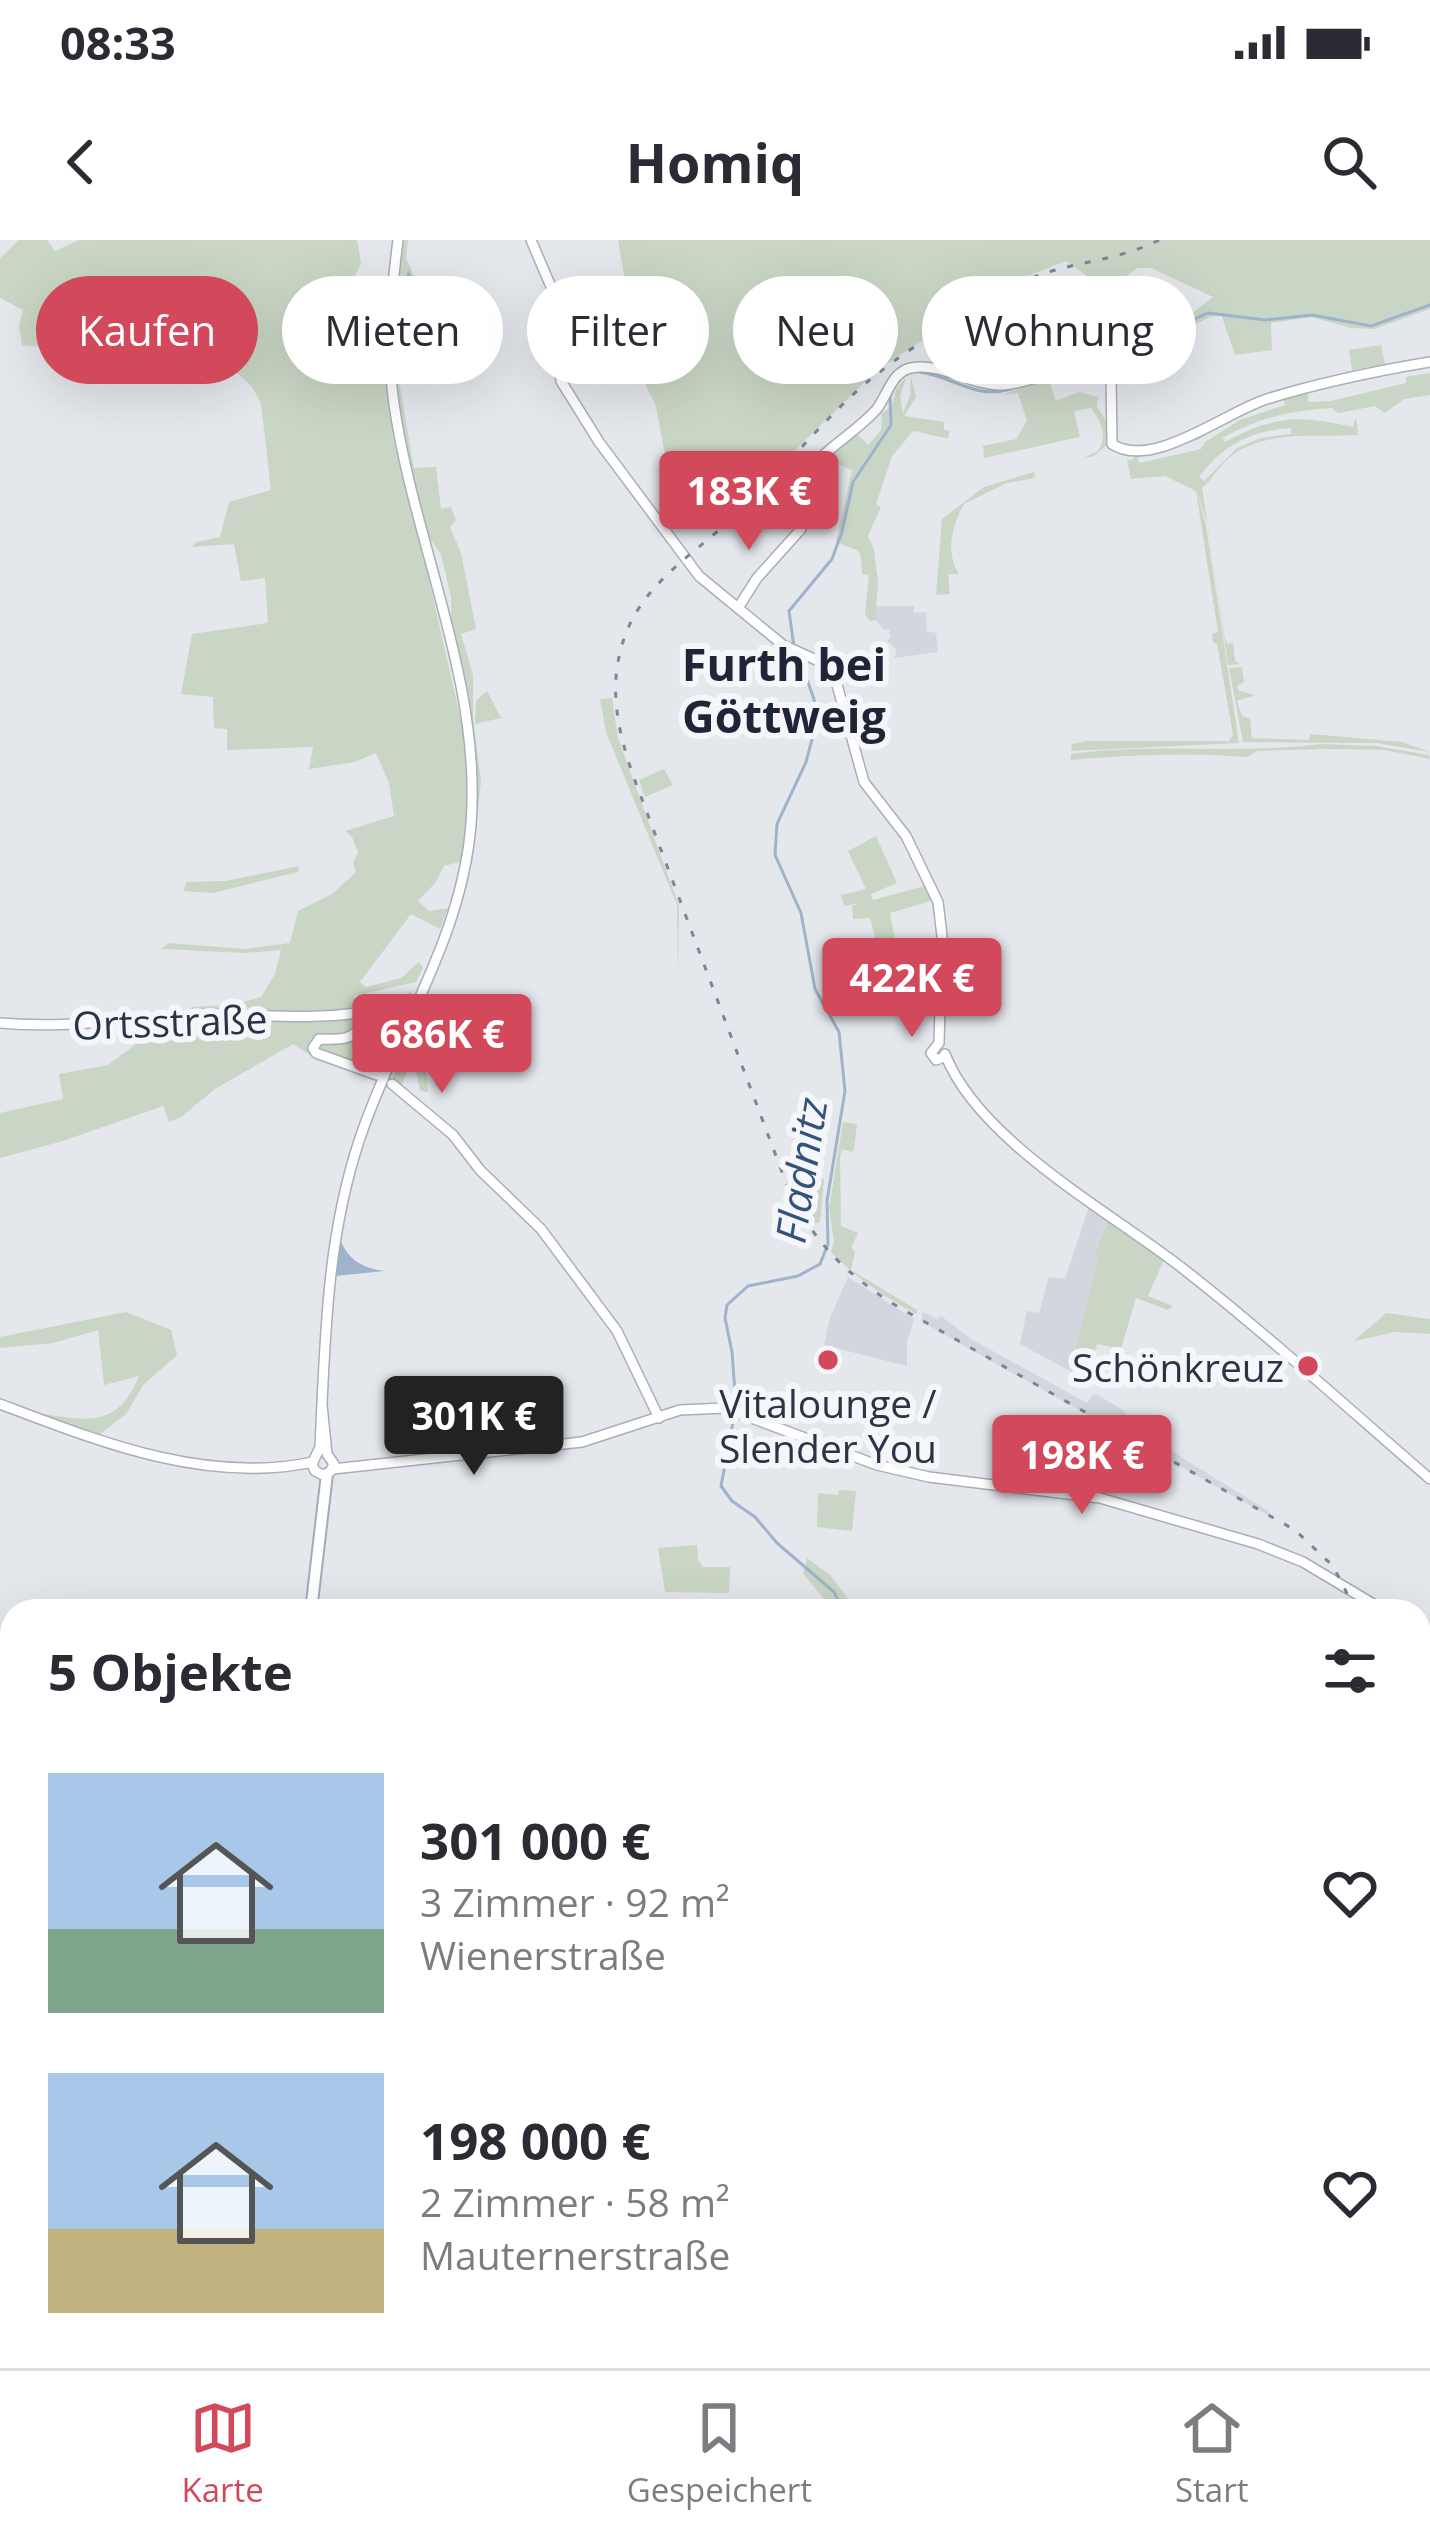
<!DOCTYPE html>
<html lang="de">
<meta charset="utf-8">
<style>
:root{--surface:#fff;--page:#f2f2f3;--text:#2b2b33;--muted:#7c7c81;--line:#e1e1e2;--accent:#d1495b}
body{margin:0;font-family:"Open Sans",sans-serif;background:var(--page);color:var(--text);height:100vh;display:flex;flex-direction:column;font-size:45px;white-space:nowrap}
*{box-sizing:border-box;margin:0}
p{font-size:39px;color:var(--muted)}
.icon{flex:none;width:66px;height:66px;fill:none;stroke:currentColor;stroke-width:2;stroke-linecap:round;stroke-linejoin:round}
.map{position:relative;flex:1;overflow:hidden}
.details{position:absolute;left:0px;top:1359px;width:1431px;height:771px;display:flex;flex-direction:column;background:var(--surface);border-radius:36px 36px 0 0;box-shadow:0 12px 48px #0002}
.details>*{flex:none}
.banner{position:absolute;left:36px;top:36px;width:1359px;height:108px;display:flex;gap:24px}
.price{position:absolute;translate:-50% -102px;padding:0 27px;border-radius:12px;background:var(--accent);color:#fff;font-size:39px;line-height:78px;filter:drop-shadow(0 3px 6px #0008)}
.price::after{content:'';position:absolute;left:50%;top:72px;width:36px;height:27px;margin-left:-18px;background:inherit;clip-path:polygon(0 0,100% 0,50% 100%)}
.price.selected{background:#222;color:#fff}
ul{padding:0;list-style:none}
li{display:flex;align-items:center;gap:36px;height:300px;padding:0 48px}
li span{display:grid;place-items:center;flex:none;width:336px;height:240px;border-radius:0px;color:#555}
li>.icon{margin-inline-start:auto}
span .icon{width:144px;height:144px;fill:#fffc;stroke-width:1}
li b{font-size:51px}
h2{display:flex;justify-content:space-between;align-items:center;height:144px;padding:0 48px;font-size:51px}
.pill{padding:0 42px;border-radius:54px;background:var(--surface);box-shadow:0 12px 48px #0002;font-size:42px;line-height:108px}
.pill.selected{background:var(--accent);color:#fff}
.status{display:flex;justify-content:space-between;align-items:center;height:84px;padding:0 60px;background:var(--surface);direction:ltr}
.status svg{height:33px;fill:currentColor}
header{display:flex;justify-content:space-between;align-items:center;height:156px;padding:0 48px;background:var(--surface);font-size:54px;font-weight:700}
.tab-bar{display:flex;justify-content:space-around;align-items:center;height:168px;border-top:3px solid var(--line);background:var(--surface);font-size:33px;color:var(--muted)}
.tab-bar a{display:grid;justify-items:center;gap:6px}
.tab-bar .selected{color:var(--accent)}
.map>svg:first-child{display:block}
.built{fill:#d2d6de}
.green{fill:#c9d6c5;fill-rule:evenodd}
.water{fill:#9fb4cc}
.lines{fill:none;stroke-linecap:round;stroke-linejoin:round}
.stream{stroke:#9fb4cc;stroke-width:3}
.secondary-casing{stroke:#a9aeb7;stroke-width:12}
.primary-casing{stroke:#a3abb8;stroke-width:14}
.highway-casing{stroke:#8b94a3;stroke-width:16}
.secondary{stroke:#fff;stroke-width:9}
.primary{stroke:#fff;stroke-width:10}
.highway{stroke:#fff;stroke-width:14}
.rail{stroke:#7d8696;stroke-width:3;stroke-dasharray:6 12;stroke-linecap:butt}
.primary-bridge-casing{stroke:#a3abb8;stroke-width:14;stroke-linecap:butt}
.primary-bridge{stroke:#fff;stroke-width:10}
.poi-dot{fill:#d1495b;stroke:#f4f6f9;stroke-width:4.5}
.labels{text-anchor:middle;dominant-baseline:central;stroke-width:12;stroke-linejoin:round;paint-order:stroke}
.street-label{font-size:39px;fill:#2b3445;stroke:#f4f6f9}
.poi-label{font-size:39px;fill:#2b3445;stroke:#f4f6f9;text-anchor:end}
.water-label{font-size:42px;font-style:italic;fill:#34527a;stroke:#f4f6f9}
.quarter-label{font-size:45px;font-weight:bold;fill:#1d2536;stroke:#f4f6f9}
</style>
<div class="status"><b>08:33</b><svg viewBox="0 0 49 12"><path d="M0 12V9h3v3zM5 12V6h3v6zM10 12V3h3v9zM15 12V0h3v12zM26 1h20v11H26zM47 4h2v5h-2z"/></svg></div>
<header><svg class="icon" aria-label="back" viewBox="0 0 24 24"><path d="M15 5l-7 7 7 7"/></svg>Homiq<svg class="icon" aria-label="search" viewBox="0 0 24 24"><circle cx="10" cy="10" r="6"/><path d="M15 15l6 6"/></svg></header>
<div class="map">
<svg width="1430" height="2128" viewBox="0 0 1430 2128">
<rect width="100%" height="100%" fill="#e4e7ec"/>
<g class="built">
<polygon points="873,366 914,366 914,373 926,372 927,391 936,393 938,412 894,418 897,410 887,401 891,397 889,390 884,390 873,377"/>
<polygon points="1089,967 1108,982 1094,1013 1098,1015 1070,1131 1020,1104 1027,1071 1039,1073 1049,1037 1065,1039"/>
<polygon points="848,1037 914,1079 907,1102 907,1126 824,1105 830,1078"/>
<polygon points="923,1072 938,1079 941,1076 971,1099 1087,1163 1094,1153 1121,1169 1132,1179 1129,1185 1270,1272 1267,1275 959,1103 921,1081"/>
</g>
<g class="green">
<polygon points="19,0 47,0 55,11 79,0 357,0 361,23 343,60 364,66 335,71 359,118 372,133 384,131 384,68 392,0 395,0 387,69 400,212 465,498 467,585 463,621 444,626 436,642 418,661 429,671 448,668 440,689 411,674 360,742 366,747 401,738 419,722 423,728 416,742 354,756 356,768 309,774 191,772 192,767 232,765 261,757 275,734 281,710 245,713 161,709 169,703 245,709 290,703 298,671 332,654 356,632 353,622 358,613 352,597 345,591 394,576 389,543 376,513 355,522 309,529 313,507 227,510 227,489 214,488 213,457 181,454 192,394 268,383 265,338 241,341 234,304 192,307 196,302 220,297 229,262 271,250 261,163 252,147 231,127 208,122 182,107 146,101 59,109 22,105 19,86 23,70 0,58 0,18"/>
<path d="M401,0H408L406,18L427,64L436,119L397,130L414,228L436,227L441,269L451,267L456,280L450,287L461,313L476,389L461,394L473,435V480L481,541L472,624L475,570L452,398L451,357L441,314L425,292L401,185L393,115V70ZM397,72L417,78L429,94L396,103Z"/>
<path d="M618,0H1430V69L1374,89L1351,88L1311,77L1271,83L1272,110L1235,115L1221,74C1192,80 1181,100 1157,115L1152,108L1132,115H1111L1110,109L1122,107C1124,58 1102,47 1066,21L1013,42L877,130L726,278H708L706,266L691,263L664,210L656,166L627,107V52ZM1138,28H1151L1213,57L1148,107L1124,113L1116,47L1117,42Z"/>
<polygon points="456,46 462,67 432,76 427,51"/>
<polygon points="1381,105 1385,124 1352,130 1349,110"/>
<path d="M1430,133V155L1404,159L1385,173L1375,166L1338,173L1331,168C1289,171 1259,178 1222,198L1225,202C1276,175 1298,175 1353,187L1355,179L1357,181L1358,195C1317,198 1274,189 1235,213C1222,221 1214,238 1202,248L1225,399L1227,404L1233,403L1235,421L1240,424L1228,425L1208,285L1196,249L1206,285L1239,503L1071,511L1072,504L1087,501H1229L1233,495L1217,404L1213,403L1212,394L1218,392L1196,251L1165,236L1131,239L1127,221L1134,219L1133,214L1181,202L1248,168L1308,152V162L1331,161L1406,143V137ZM1284,160L1285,165L1240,180L1205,202L1201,209L1140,223L1137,218L1200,199L1237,175ZM1291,188V194L1261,198L1237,208L1204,241L1199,237C1224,205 1249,191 1291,188Z"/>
<path d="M911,137L916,157L904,176L944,182V190L950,191L948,198C937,198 925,192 913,191L892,216L876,264L881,267L868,296L874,309L878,343L875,380L870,381L865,374L869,335L862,334C862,303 858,314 836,301L852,230L823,218L854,191L868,205L881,190L882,173L892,167L896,149L906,138L900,156L903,173L910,156Z"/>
<path d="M1048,138L1056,161L1079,152L1098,157L1097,167L1109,185L1106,206L1092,217H1085L1098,211C1108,197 1101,180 1091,168L1074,171L1080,197L984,218L983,206L1016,199L1027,181L1018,153L1002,155Z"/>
<path d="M1034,232L1035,238L1007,243L964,264C952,285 945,313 959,334H948L950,354L936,355L942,279L984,247Z"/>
<polygon points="1242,427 1244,442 1237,446 1239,451 1255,455 1237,461 1242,476 1250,479 1252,498 1309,500 1310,494 1402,502 1430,512 1376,503 1243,502 1229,428"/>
<polygon points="487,451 501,478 475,484 476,461"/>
<polygon points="612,458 618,498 679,666 678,738 677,665 606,492 600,459"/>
<path d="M1320,504L1376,506L1429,515L1430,519L1385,510L1326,509L1257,511L1247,517C1188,512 1129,515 1071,520V514C1154,502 1238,515 1320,504Z"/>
<polygon points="664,529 673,545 645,557 639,540"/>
<polygon points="876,596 897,643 871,654 873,660 928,645 934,660 890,673 895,699 876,701 870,678 853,679 852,666 859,663 844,666 841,655 866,649 848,611"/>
<polygon points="299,626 298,632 213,653 184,651 186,642 226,641"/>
<polygon points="411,751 411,760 376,788 400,783 387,806 363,808 356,823 317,811 320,802 350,800 367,781 372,783"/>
<path d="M477,754L489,762L477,785L468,790L469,805H519C489,814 451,805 425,822L428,852L420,851L416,830L408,829L401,847L392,839L410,800C437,804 461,776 477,754Z"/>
<polygon points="194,777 310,781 356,776 360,783 347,795 313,799 310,815 293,804 215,849 181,877 169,882 163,866 63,901 0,918 0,873 63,859 59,834 108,825 169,779"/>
<path d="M843,882L857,884L854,909L852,912L842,909L840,917L841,986L858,993L851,1008L855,1011L851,1030L917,1070L916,1074C885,1057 856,1038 831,1012L834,1002L829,968Z"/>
<polygon points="824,939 820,982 812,984 796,951"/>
<polygon points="1108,982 1164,1020 1148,1056 1173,1066 1168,1070 1136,1058 1121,1109 1097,1104 1088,1137 1070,1131 1098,1016 1094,1014"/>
<path d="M126,1072L171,1090L177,1115L143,1145L126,1174L99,1195L37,1173C86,1180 117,1190 139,1136L104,1145L98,1090L53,1103L0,1108V1097Z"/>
<polygon points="1386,1073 1430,1079 1430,1094 1395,1092 1354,1101"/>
<polygon points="839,1250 856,1251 852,1291 817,1287 818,1253 838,1255"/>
<polygon points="697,1305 698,1320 703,1327 730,1327 729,1353 665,1352 658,1308"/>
<polygon points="807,1318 829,1334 858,1371 833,1371 803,1333"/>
<polygon points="12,1525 12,1708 7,1708 0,1737 0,1535"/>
<polygon points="0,2005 12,2018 12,2082 0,2074"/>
<polygon points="209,2118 318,2118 333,2128 185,2125"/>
<polygon points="330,2118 784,2118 782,2128 348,2128"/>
<polygon points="831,2118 1052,2118 1062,2128 1024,2125 1015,2128 824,2128"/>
<polygon points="1086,2118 1270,2118 1269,2128 1093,2128"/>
</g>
<g class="water">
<polygon points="408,30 421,54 422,66 409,69 401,60"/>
<path d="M340,999C348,1020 362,1028 385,1031L335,1036Z"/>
</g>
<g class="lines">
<g class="stream">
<polyline points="1086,128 1135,129 1192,80 1208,73 1265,80 1312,75 1371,86 1430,65"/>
<path d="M920,132C955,137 976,161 1013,148"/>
<polyline points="794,407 789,371 832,319 842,292 853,242 891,185 890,157 896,143"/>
<polyline points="798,415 814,459 814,492 806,522 777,584 775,615 801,673 815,749 839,792 845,851 827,961 828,1004 820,1024 798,1036 748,1046 727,1065 725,1078 732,1112 736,1166 721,1246 732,1261 755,1277 777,1303 834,1352 843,1371"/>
<polyline points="0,1581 5,1592 0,1602"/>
<polyline points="0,1656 12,1671"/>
<polyline points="801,2128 806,2118"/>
</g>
<defs>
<g id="secondary">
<polyline points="531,0 567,84 559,124 561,141 599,202 699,336 783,405 832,427 864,542 906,596 938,662 942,696 939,803 931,813 936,820 944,817"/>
<path d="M738,368L757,338L801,289C789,220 839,210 876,170C887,157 891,132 911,128C942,122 972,146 1002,145C1037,143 1067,120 1103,123L1111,134L1112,204C1152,231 1227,171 1267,159C1319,143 1376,131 1430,122"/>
<path d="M0,783C64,789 124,779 188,775C245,772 300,781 357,773L364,780C357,801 338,800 319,799L313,808L316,813L377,835"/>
<path d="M945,814C979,902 1113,973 1186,1031C1270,1097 1349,1169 1430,1239"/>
<polyline points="392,844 453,895 480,930 541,989 617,1091 659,1178"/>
<path d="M0,1164C98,1201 206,1245 313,1222"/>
<path d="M322,1165L327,1214L334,1224L330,1232L323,1235L315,1231L312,1224L320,1207C325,1103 326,1001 359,901C395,793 462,700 471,584C482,441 414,304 394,164C386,109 391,55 398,0"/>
<polyline points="333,1229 582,1202 680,1170 725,1168 877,1225 929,1237 1100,1258 1258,1304 1303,1322 1385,1371"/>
<polyline points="1419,1390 1430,1395"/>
</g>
<g id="primary">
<polyline points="311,1371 327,1234"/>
<polyline points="9,1892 6,1874 12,1854"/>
</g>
<g id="highway">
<polyline points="0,1798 12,1806"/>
<polyline points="0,1825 12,1836"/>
<polyline points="7,1887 12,1911"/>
<polyline points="0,1911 12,1938"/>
<polyline points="327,2118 344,2128"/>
<polyline points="144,2123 197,2118"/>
</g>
</defs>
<use href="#secondary" class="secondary-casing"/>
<use href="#primary" class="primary-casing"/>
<use href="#highway" class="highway-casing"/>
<use href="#secondary" class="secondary"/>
<use href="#primary" class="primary"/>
<use href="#highway" class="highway"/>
<g class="rail">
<path d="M1159,0C1115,23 1063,21 1019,44C974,67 895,116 858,150C815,189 779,235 736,275C699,310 651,338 629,386C606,438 616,487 634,538L785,940C809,999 846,1035 900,1068L1295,1290L1333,1326L1356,1371"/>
<polyline points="1271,2128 1272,2118"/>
</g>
<defs>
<polyline id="primary-bridge" points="152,2118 153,2128"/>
</defs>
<use href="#primary-bridge" class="primary-bridge-casing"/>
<use href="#primary-bridge" class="primary-bridge"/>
</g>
<g class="poi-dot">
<circle cx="828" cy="1120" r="12"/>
<circle cx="1308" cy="1126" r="12"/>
</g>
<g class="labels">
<g class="street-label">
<text transform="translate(170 781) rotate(-2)">Ortsstraße</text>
</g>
<g class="poi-label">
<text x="1284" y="1126">Schönkreuz</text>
<text x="828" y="1162" text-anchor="middle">Vitalounge /<tspan x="828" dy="45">Slender You</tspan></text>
</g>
<g class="water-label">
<text transform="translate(800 930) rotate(-81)">Fladnitz</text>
</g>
<g class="quarter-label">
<text x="784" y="423">Furth bei<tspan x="784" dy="52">Göttweig</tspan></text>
</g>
</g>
</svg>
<b class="price" style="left:749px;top:313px">183K €</b>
<b class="price" style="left:912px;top:800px">422K €</b>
<b class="price" style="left:442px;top:856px">686K €</b>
<b class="price selected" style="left:474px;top:1238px">301K €</b>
<b class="price" style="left:1082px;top:1277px">198K €</b>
<div class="banner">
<a class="pill selected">Kaufen</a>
<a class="pill">Mieten</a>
<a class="pill">Filter</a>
<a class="pill">Neu</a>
<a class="pill">Wohnung</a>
</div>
<section class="details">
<h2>5 Objekte<svg class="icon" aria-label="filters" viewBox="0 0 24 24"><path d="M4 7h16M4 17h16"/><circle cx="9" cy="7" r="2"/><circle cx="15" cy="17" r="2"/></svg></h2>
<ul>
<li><span style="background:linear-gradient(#a9c7e8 65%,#7fa58c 0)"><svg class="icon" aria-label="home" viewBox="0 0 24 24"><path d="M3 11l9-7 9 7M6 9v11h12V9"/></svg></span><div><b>301 000 €</b><p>3 Zimmer · 92 m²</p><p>Wienerstraße</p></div><svg class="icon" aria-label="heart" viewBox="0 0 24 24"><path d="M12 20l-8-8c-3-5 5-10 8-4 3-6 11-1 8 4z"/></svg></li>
<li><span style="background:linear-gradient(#a9c7e8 65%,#c2b280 0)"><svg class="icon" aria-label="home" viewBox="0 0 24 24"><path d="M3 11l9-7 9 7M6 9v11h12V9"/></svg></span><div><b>198 000 €</b><p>2 Zimmer · 58 m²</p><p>Mauternerstraße</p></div><svg class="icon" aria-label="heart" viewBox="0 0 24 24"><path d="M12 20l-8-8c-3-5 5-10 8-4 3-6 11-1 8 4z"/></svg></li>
</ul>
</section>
</div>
<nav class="tab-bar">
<a class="selected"><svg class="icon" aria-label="map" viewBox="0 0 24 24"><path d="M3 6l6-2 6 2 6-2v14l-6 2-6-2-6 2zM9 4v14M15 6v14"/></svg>Karte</a>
<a><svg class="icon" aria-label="saved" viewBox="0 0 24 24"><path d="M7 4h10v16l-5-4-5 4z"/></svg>Gespeichert</a>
<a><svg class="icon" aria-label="home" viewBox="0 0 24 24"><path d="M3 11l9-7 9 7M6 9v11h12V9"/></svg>Start</a>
</nav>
